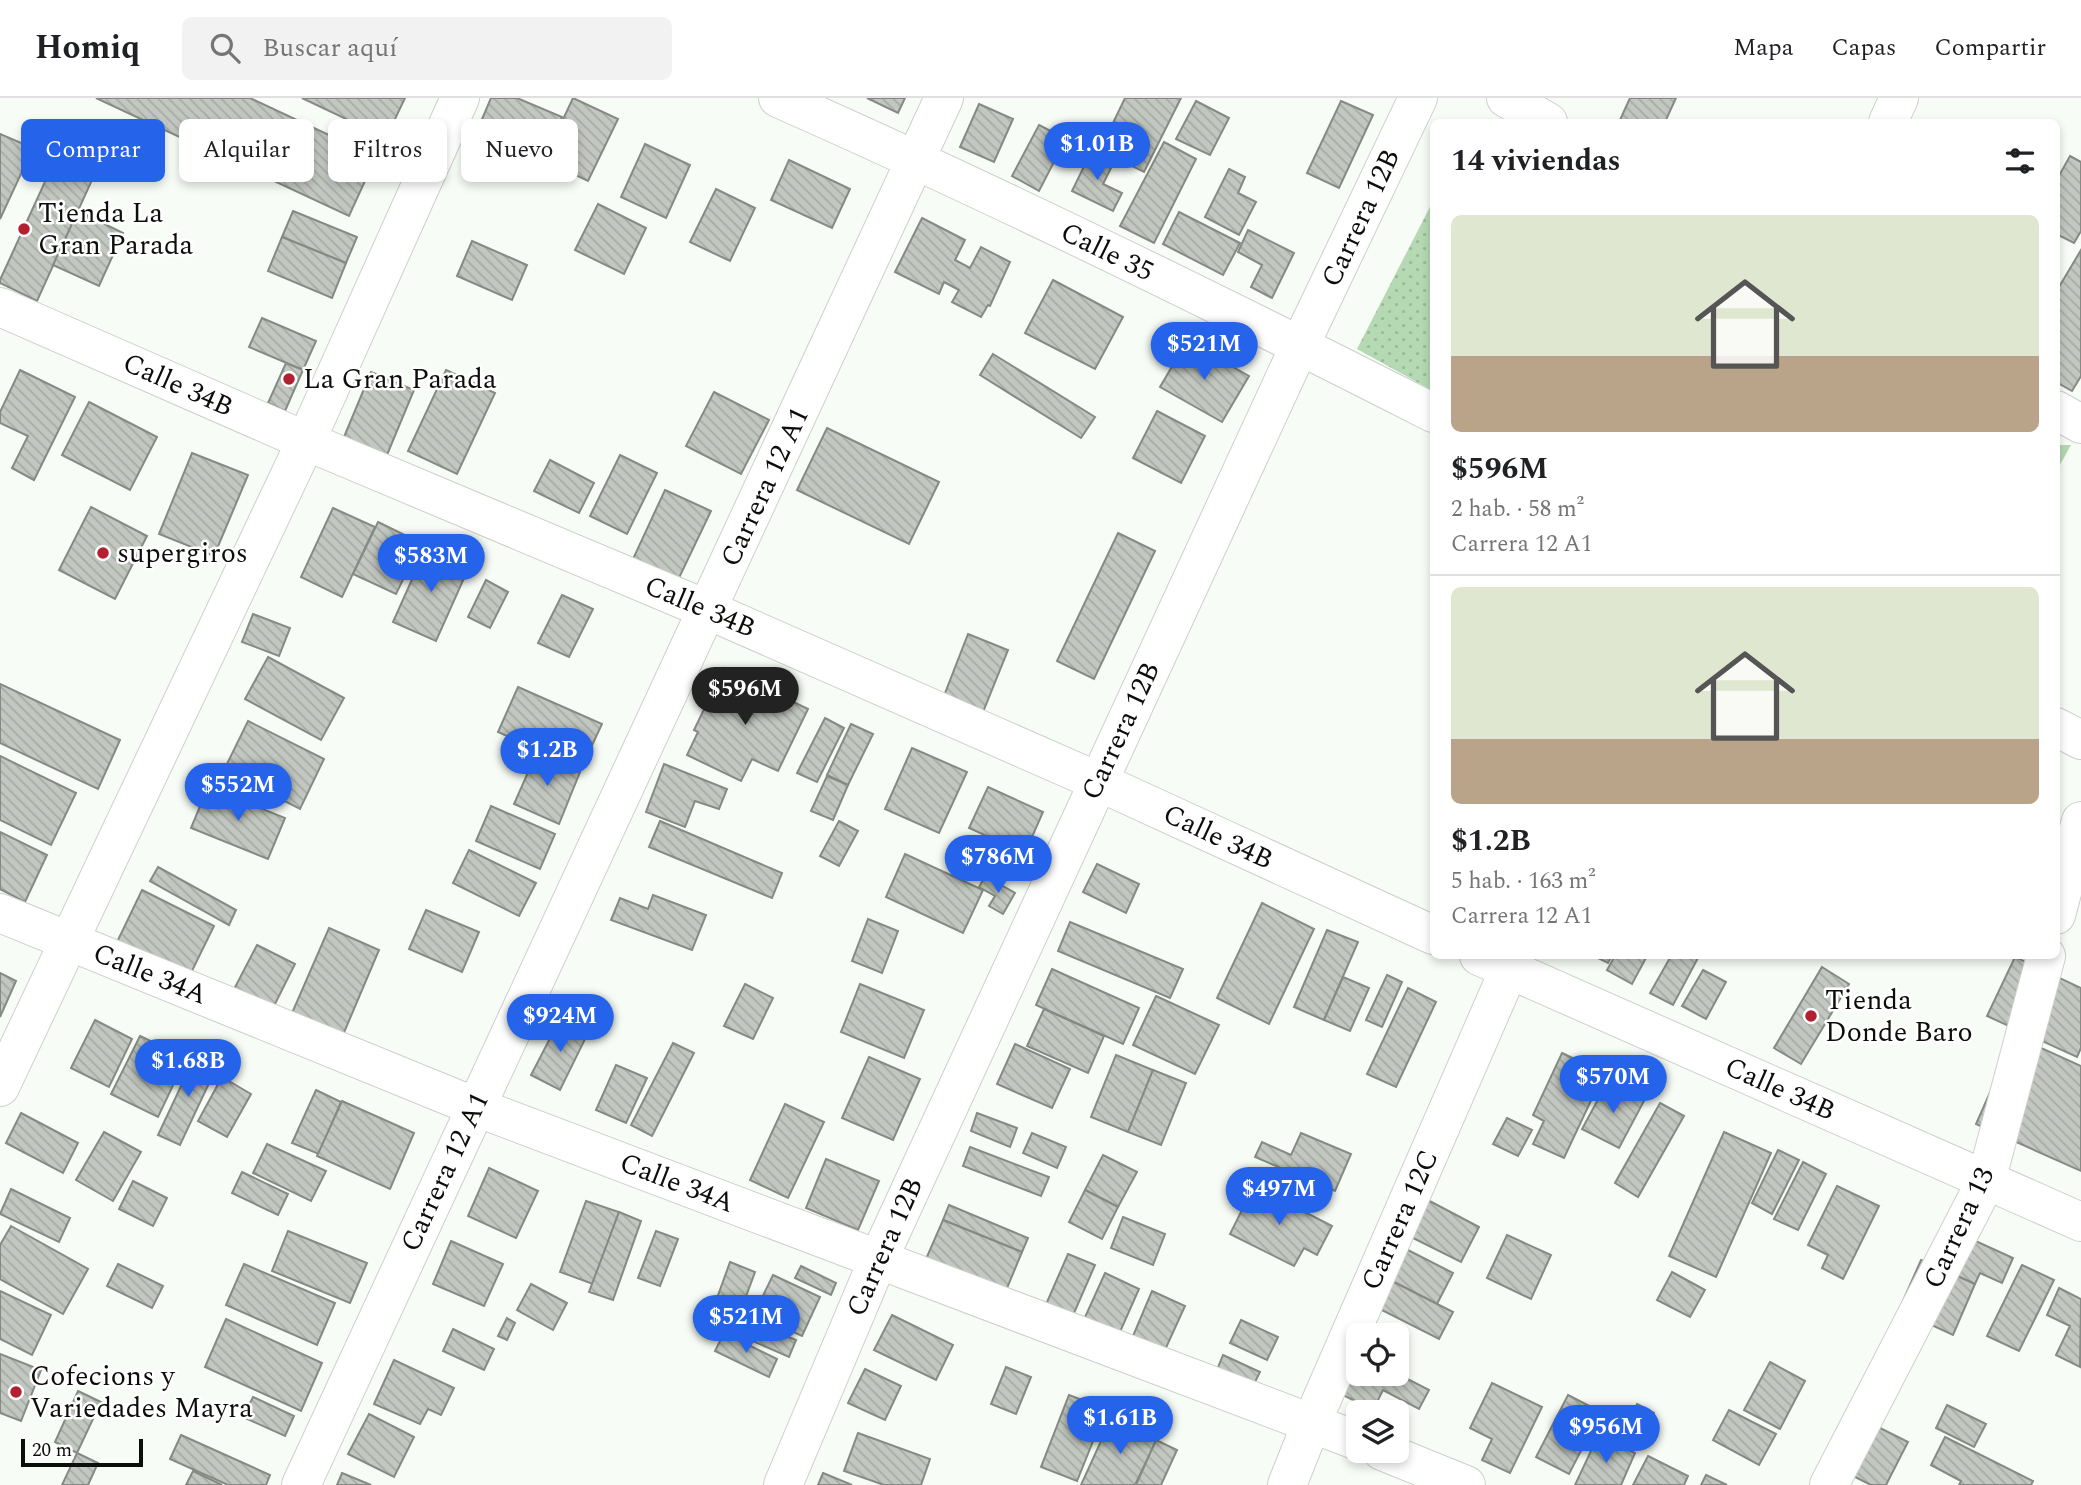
<!DOCTYPE html>
<html lang="es">
<meta charset="utf-8">
<style>
:root{--surface:#fff;--page:#f2f2f2;--text:#202124;--muted:#757577;--line:#e0e0e0;--accent:#2563eb}
body{margin:0;font-family:Spectral,serif;background:var(--page);color:var(--text);height:100vh;display:flex;flex-direction:column;font-size:26px;white-space:nowrap}
*{box-sizing:border-box;margin:0}
p{font-size:23px;color:var(--muted)}
.icon{flex:none;width:38px;height:38px;fill:none;stroke:currentColor;stroke-width:2;stroke-linecap:round;stroke-linejoin:round}
.map{position:relative;flex:1;overflow:hidden}
.details{position:absolute;left:1430px;top:21px;width:630px;height:840px;display:flex;flex-direction:column;background:var(--surface);border-radius:10px;box-shadow:0 4px 10px #0003}
.details>*{flex:none}
.top-card{position:absolute;left:21px;top:21px;width:665px;height:63px;display:flex;gap:14px}
.fabs{position:absolute;left:1346px;top:1225px;display:grid;gap:14px}
.fabs a{display:grid;place-items:center;width:63px;height:63px;border-radius:10px;background:var(--surface);box-shadow:0 4px 10px #0003;font-size:35px}
.scale{position:absolute;left:21px;bottom:18px;width:122px;box-sizing:border-box;padding-left:7px;border:4px solid #0c0e0b;border-top:0;font-size:19px;line-height:24px;white-space:nowrap;color:#0c0e0b;-webkit-text-stroke:5px #fff;paint-order:stroke}
.price{position:absolute;translate:-50% -60px;padding:0 16px;border-radius:24px;background:var(--accent);color:#fff;font-size:23px;line-height:46px;filter:drop-shadow(0 2px 4px #0008)}
.price::after{content:'';position:absolute;left:50%;top:42px;width:21px;height:16px;margin-left:-10px;background:inherit;clip-path:polygon(0 0,100% 0,50% 100%)}
.price.active{background:#222;color:#fff}
ul{padding:0;list-style:none}
li{display:grid;align-content:center;gap:14px;height:371px;padding:0 21px}
li+li{border-top:2px solid var(--line)}
li span{display:grid;place-items:center;height:217px;border-radius:10px;color:#555}
li>.icon{margin-inline-start:auto}
span .icon{width:126px;height:126px;fill:#fffc;stroke-width:1}
li b{font-size:30px}
h2{display:flex;justify-content:space-between;align-items:center;height:84px;padding:0 21px;font-size:30px}
.tag{padding:0 24px;border-radius:10px;background:var(--surface);box-shadow:0 4px 10px #0003;font-size:24px;line-height:63px}
.tag.active{background:var(--accent);color:#fff}
header{display:flex;align-items:center;gap:42px;box-sizing:border-box;height:98px;padding:0 35px;background:var(--surface);border-bottom:2px solid var(--line)}
header strong{font-size:33px}
nav{display:flex;gap:38px;margin-inline-start:auto;font-size:24px}
.search{width:490px;height:63px;background:var(--page);display:flex;align-items:center;gap:18px;box-sizing:border-box;padding:0 24px;border-radius:10px;color:var(--muted);font-size:26px}
.map>svg:first-child{display:block}
.grass{fill:#b5d9b2}
.park{fill:url(#park-dots)}
.building{fill:url(#building-back-hatch);stroke:#858b84;stroke-width:2}
.lines{fill:none;stroke-linecap:round;stroke-linejoin:round}
.minor-casing{stroke:#cbd1ca;stroke-width:40}
.minor{stroke:#fff;stroke-width:38}
.poi-dot{fill:#b32130;stroke:#fff;stroke-width:2.5}
.labels{text-anchor:middle;dominant-baseline:central;stroke-width:5;stroke-linejoin:round;paint-order:stroke}
.poi-label{font-size:28px;fill:#0c0e0b;stroke:#fff;text-anchor:start}
.street-label{font-size:28px;fill:#0c0e0b;stroke:#fff}
</style>
<header>
<strong>Homiq</strong>
<div class="search"><svg class="icon" aria-label="search" viewBox="0 0 24 24"><circle cx="10" cy="10" r="6"/><path d="M15 15l6 6"/></svg>Buscar aquí</div>
<nav><a>Mapa</a><a>Capas</a><a>Compartir</a></nav>
</header>
<div class="map">
<svg width="2081" height="1387" viewBox="0 0 2081 1387">
<defs>
<pattern id="park-dots" width="8" height="8" patternUnits="userSpaceOnUse" patternTransform="scale(1.75)"><rect width="8" height="8" fill="#b5d9b2"/><path d="M2 2h.1M6 6h.1" fill="none" stroke="#9ab998" stroke-width="1.8" stroke-linecap="round"/></pattern>
<pattern id="building-back-hatch" width="6" height="6" patternUnits="userSpaceOnUse" patternTransform="scale(1.75)"><rect width="6" height="6" fill="#c2c8c1"/><path d="M-1 5l2 2M0 0l6 6M5-1l2 2" fill="none" stroke="#a6aba4"/></pattern>
</defs>
<rect width="100%" height="100%" fill="#f7fdf6"/>
<polygon class="grass" points="2056,347 2071,347 2056,374"/>
<polygon class="park" points="1433,103 1433,293 1357,251"/>
<g class="building">
<polygon points="96,0 250,0 376,59 349,118"/>
<polygon points="302,0 405,0 386,40"/>
<polygon points="491,0 517,0 562,19 544,62 477,33"/>
<polygon points="573,0 618,21 588,83 544,62"/>
<polygon points="867,0 905,0 898,15"/>
<polygon points="1125,0 1181,0 1144,74 1100,52"/>
<polygon points="1630,0 1676,0 1665,24 1625,24 1620,22"/>
<polygon points="1196,3 1229,20 1210,57 1176,41"/>
<polygon points="1341,3 1373,17 1339,90 1307,75"/>
<polygon points="979,6 1013,21 994,64 960,49"/>
<polygon points="1039,27 1066,41 1039,93 1012,78"/>
<polygon points="0,36 33,50 0,121"/>
<polygon points="1164,44 1196,61 1154,145 1120,128"/>
<polygon points="645,46 690,67 666,120 621,99"/>
<polygon points="1091,54 1114,64 1103,86 1122,95 1113,113 1072,93"/>
<polygon points="2070,58 2081,64 2081,133 2074,145 2056,136 2056,83"/>
<polygon points="789,62 850,91 832,130 771,102"/>
<polygon points="54,64 92,82 37,203 0,185 0,182"/>
<polygon points="1229,71 1245,79 1238,95 1256,104 1239,137 1205,119"/>
<polygon points="716,91 755,110 730,163 690,144"/>
<polygon points="598,106 646,130 624,176 575,152"/>
<polygon points="78,113 123,135 99,188 53,167"/>
<polygon points="293,113 357,139 346,165 282,139"/>
<polygon points="1179,114 1240,145 1223,177 1163,146"/>
<polygon points="922,120 965,142 955,162 970,170 981,149 1010,164 990,208 988,207 981,219 952,204 959,192 944,184 939,196 895,174"/>
<polygon points="1248,132 1294,155 1272,200 1251,189 1262,167 1238,154"/>
<polygon points="282,139 346,165 332,200 268,173"/>
<polygon points="472,143 527,167 512,202 457,178"/>
<polygon points="2081,152 2081,278 2072,293 2056,284 2056,194"/>
<polygon points="1053,182 1123,219 1095,271 1025,235"/>
<polygon points="262,220 316,243 303,272 249,249"/>
<polygon points="1187,243 1249,278 1222,324 1160,289"/>
<polygon points="993,256 1095,319 1081,340 980,277"/>
<polygon points="286,265 303,272 285,313 268,305"/>
<polygon points="20,272 75,299 34,382 12,370 28,338 0,325 0,314"/>
<polygon points="446,272 495,295 457,376 408,353"/>
<polygon points="371,274 414,292 387,357 344,339"/>
<polygon points="714,294 769,322 741,376 686,348"/>
<polygon points="89,304 157,339 130,392 62,357"/>
<polygon points="1157,313 1205,338 1181,385 1133,360"/>
<polygon points="827,330 939,384 909,446 797,392"/>
<polygon points="192,355 248,377 214,458 159,436"/>
<polygon points="620,357 657,375 627,436 590,418"/>
<polygon points="550,362 594,385 579,415 534,393"/>
<polygon points="665,392 711,413 678,482 633,461"/>
<polygon points="91,409 147,438 115,501 59,472"/>
<polygon points="333,410 375,429 342,499 301,479"/>
<polygon points="378,424 421,445 396,496 353,476"/>
<polygon points="1118,435 1155,453 1094,581 1057,563"/>
<polygon points="426,450 469,469 436,543 393,524"/>
<polygon points="486,482 508,494 490,530 468,519"/>
<polygon points="562,497 593,511 569,559 538,545"/>
<polygon points="253,516 290,530 279,558 242,544"/>
<polygon points="968,536 1008,552 981,619 942,603"/>
<polygon points="268,559 344,600 321,642 245,601"/>
<polygon points="724,570 808,611 778,673 752,661 741,683 687,657 698,634 694,632"/>
<polygon points="0,586 120,642 98,691 0,645"/>
<polygon points="518,589 602,626 581,671 498,634"/>
<polygon points="825,620 844,630 817,684 797,675"/>
<polygon points="248,623 324,661 300,711 224,672"/>
<polygon points="851,626 873,636 848,687 827,677"/>
<polygon points="912,650 967,674 939,735 885,711"/>
<polygon points="537,654 580,674 559,726 514,706"/>
<polygon points="0,658 76,695 51,747 0,722"/>
<polygon points="664,666 727,691 719,711 695,703 685,729 646,714"/>
<polygon points="827,678 848,687 833,722 811,713"/>
<polygon points="208,689 285,720 268,761 191,730"/>
<polygon points="988,689 1043,714 1025,755 969,730"/>
<polygon points="491,708 555,736 540,771 476,743"/>
<polygon points="660,723 782,775 772,800 649,749"/>
<polygon points="839,723 858,733 839,768 820,758"/>
<polygon points="0,734 47,757 25,804 0,791"/>
<polygon points="469,752 536,785 519,818 453,785"/>
<polygon points="905,756 983,792 963,835 886,799"/>
<polygon points="1097,766 1139,786 1126,815 1083,794"/>
<polygon points="158,769 236,812 229,827 150,783"/>
<polygon points="985,778 1015,795 1003,816 989,808 995,798 979,789"/>
<polygon points="142,792 214,828 189,879 117,844"/>
<polygon points="653,797 706,817 692,852 611,822 620,800 648,811"/>
<polygon points="1262,805 1314,831 1269,926 1217,900"/>
<polygon points="426,812 479,834 462,874 409,851"/>
<polygon points="868,821 898,833 882,875 852,863"/>
<polygon points="1070,824 1183,871 1170,900 1058,853"/>
<polygon points="329,830 379,852 340,944 289,922"/>
<polygon points="1327,832 1358,844 1324,922 1294,909"/>
<polygon points="257,847 295,866 270,916 231,897"/>
<polygon points="1594,858 1612,858 1608,865"/>
<polygon points="1615,858 1647,858 1632,886 1607,872"/>
<polygon points="1671,858 1699,858 1673,907 1650,895"/>
<polygon points="2015,859 2081,890 2081,950 2077,959 1987,918"/>
<polygon points="1822,869 1849,886 1801,966 1774,950"/>
<polygon points="1052,871 1139,910 1123,946 1036,907"/>
<polygon points="1703,872 1726,884 1706,921 1682,908"/>
<polygon points="0,875 16,883 0,919"/>
<polygon points="1387,877 1402,884 1382,929 1366,922"/>
<polygon points="1343,879 1369,890 1350,933 1324,922"/>
<polygon points="745,886 773,900 753,941 724,928"/>
<polygon points="860,886 924,912 904,960 841,934"/>
<polygon points="1408,890 1436,904 1396,989 1367,976"/>
<polygon points="1156,898 1219,927 1195,976 1133,947"/>
<polygon points="1044,911 1104,938 1088,975 1027,948"/>
<polygon points="560,921 588,935 560,992 531,977"/>
<polygon points="95,922 132,941 109,989 71,970"/>
<polygon points="140,938 186,960 158,1019 111,996"/>
<polygon points="2015,938 2081,968 2081,1073 1976,1026"/>
<polygon points="673,945 694,955 652,1038 631,1027"/>
<polygon points="1015,946 1070,971 1052,1010 997,986"/>
<polygon points="197,954 219,964 180,1047 158,1037"/>
<polygon points="1562,955 1604,975 1564,1060 1533,1046 1544,1023 1533,1017"/>
<polygon points="1116,957 1153,972 1128,1034 1091,1019"/>
<polygon points="869,959 920,981 893,1042 842,1020"/>
<polygon points="616,967 647,980 626,1025 596,1012"/>
<polygon points="1153,972 1186,985 1161,1047 1128,1034"/>
<polygon points="222,979 251,996 227,1039 198,1023"/>
<polygon points="1608,983 1644,1003 1619,1050 1582,1031"/>
<polygon points="316,992 341,1004 319,1056 292,1045"/>
<polygon points="342,1003 414,1035 390,1091 317,1058"/>
<polygon points="1660,1005 1684,1018 1638,1099 1615,1085"/>
<polygon points="785,1006 824,1024 788,1100 750,1082"/>
<polygon points="21,1015 78,1045 63,1075 6,1045"/>
<polygon points="977,1015 1017,1030 1010,1049 971,1033"/>
<polygon points="1507,1020 1532,1032 1518,1058 1493,1046"/>
<polygon points="104,1034 141,1054 113,1103 76,1082"/>
<polygon points="1724,1034 1771,1055 1716,1179 1669,1158"/>
<polygon points="1032,1035 1066,1049 1057,1070 1023,1055"/>
<polygon points="1301,1035 1351,1056 1335,1093 1255,1059 1262,1044 1291,1057"/>
<polygon points="267,1046 326,1073 311,1103 253,1075"/>
<polygon points="970,1049 1049,1079 1041,1098 963,1068"/>
<polygon points="1778,1052 1799,1062 1772,1116 1752,1105"/>
<polygon points="1103,1057 1137,1074 1118,1109 1085,1092"/>
<polygon points="826,1061 879,1083 858,1132 806,1110"/>
<polygon points="1803,1064 1826,1076 1798,1132 1774,1121"/>
<polygon points="489,1070 538,1093 516,1140 468,1118"/>
<polygon points="242,1074 288,1096 278,1117 232,1095"/>
<polygon points="133,1083 167,1100 153,1128 119,1111"/>
<polygon points="1254,1088 1332,1128 1317,1157 1304,1150 1294,1168 1230,1136"/>
<polygon points="1837,1088 1879,1108 1843,1181 1822,1170 1828,1157 1808,1147"/>
<polygon points="11,1091 70,1120 59,1144 0,1116"/>
<polygon points="1085,1092 1118,1109 1102,1141 1069,1124"/>
<polygon points="1422,1099 1479,1129 1461,1164 1403,1135"/>
<polygon points="586,1103 619,1114 593,1186 560,1174"/>
<polygon points="949,1107 1028,1140 1022,1154 943,1122"/>
<polygon points="619,1114 641,1123 613,1202 589,1194"/>
<polygon points="1123,1119 1165,1136 1153,1167 1111,1150"/>
<polygon points="943,1122 1022,1154 1005,1195 926,1161"/>
<polygon points="11,1128 88,1171 63,1216 0,1181 0,1147"/>
<polygon points="288,1133 367,1165 350,1205 272,1173"/>
<polygon points="656,1133 678,1141 660,1188 638,1180"/>
<polygon points="1958,1135 2013,1160 2002,1185 1980,1175 1975,1186 1942,1171"/>
<polygon points="1507,1137 1551,1157 1531,1201 1487,1180"/>
<polygon points="451,1143 503,1166 484,1208 433,1186"/>
<polygon points="1400,1148 1453,1175 1437,1206 1384,1179"/>
<polygon points="1068,1156 1095,1167 1071,1222 1044,1211"/>
<polygon points="1921,1162 1975,1186 1953,1237 1899,1212"/>
<polygon points="730,1164 755,1174 741,1212 716,1203"/>
<polygon points="118,1166 163,1188 152,1210 107,1188"/>
<polygon points="244,1166 335,1205 317,1247 226,1207"/>
<polygon points="2022,1167 2054,1182 2019,1253 1987,1238"/>
<polygon points="801,1168 836,1185 831,1197 795,1180"/>
<polygon points="1672,1174 1705,1192 1690,1219 1657,1202"/>
<polygon points="1105,1175 1139,1191 1116,1243 1081,1228"/>
<polygon points="773,1177 820,1199 802,1238 754,1216"/>
<polygon points="1384,1179 1453,1214 1439,1241 1370,1206"/>
<polygon points="531,1186 567,1205 553,1232 517,1212"/>
<polygon points="2059,1190 2081,1201 2080,1269 2056,1257 2070,1228 2047,1217"/>
<polygon points="0,1193 51,1217 32,1257 0,1241"/>
<polygon points="1152,1193 1185,1208 1165,1252 1133,1238"/>
<polygon points="730,1213 796,1242 789,1259 723,1230"/>
<polygon points="892,1217 953,1247 936,1282 874,1252"/>
<polygon points="507,1220 515,1225 507,1242 498,1238"/>
<polygon points="226,1221 322,1265 301,1313 205,1269"/>
<polygon points="1241,1222 1278,1239 1267,1262 1230,1245"/>
<polygon points="453,1231 494,1251 484,1272 443,1253"/>
<polygon points="724,1235 777,1261 769,1279 715,1253"/>
<polygon points="1358,1255 1358,1276 1396,1275 1429,1292 1419,1311 1383,1292 1373,1312 1333,1292"/>
<polygon points="0,1256 41,1272 21,1323 0,1315"/>
<polygon points="1223,1257 1260,1274 1250,1294 1215,1277"/>
<polygon points="394,1262 454,1290 441,1317 428,1311 420,1326 374,1306"/>
<polygon points="1770,1264 1805,1283 1780,1331 1744,1312"/>
<polygon points="1006,1269 1031,1279 1016,1316 991,1306"/>
<polygon points="865,1271 901,1288 885,1322 848,1305"/>
<polygon points="1492,1285 1542,1309 1510,1375 1482,1362 1492,1341 1470,1330"/>
<polygon points="78,1293 101,1304 77,1355 55,1344"/>
<polygon points="1069,1297 1106,1311 1077,1383 1041,1369"/>
<polygon points="1568,1297 1601,1314 1569,1376 1536,1359"/>
<polygon points="253,1299 294,1318 285,1338 243,1319"/>
<polygon points="1637,1306 1654,1315 1639,1347 1603,1328 1610,1314 1628,1323"/>
<polygon points="1947,1307 1986,1326 1974,1349 1936,1330"/>
<polygon points="1729,1312 1776,1336 1759,1367 1713,1342"/>
<polygon points="369,1316 414,1339 394,1379 348,1356"/>
<polygon points="1854,1317 1908,1344 1886,1387 1871,1387 1829,1366"/>
<polygon points="1112,1319 1157,1341 1135,1387 1081,1387"/>
<polygon points="858,1335 930,1361 921,1387 884,1387 844,1373"/>
<polygon points="181,1337 270,1377 266,1387 228,1387 170,1361"/>
<polygon points="1598,1338 1635,1355 1621,1387 1575,1387"/>
<polygon points="1945,1339 2033,1383 2031,1387 1959,1387 1961,1383 1931,1367"/>
<polygon points="1156,1342 1177,1352 1161,1387 1136,1387"/>
<polygon points="77,1355 98,1365 88,1387 62,1387"/>
<polygon points="1648,1358 1688,1378 1684,1387 1633,1387"/>
<polygon points="193,1373 222,1387 186,1387"/>
<polygon points="342,1375 371,1387 337,1387"/>
<polygon points="823,1375 852,1387 818,1387"/>
<polygon points="1706,1377 1727,1387 1701,1387"/>
</g>
<g class="lines">
<defs>
<g id="minor">
<path d="M778,0C1000,98 1217,205 1433,315"/>
<polyline points="1506,0 1548,24"/>
<polyline points="1888,24 1899,0"/>
<polyline points="0,209 306,343 708,512 1097,683 1433,837"/>
<polyline points="2056,312 2081,326"/>
<polyline points="2056,629 2081,642"/>
<polyline points="0,815 476,1009 1358,1343"/>
<polyline points="2056,817 2081,723"/>
<polyline points="1479,858 2081,1124"/>
<polyline points="0,989 306,343 460,0"/>
<polyline points="1382,1353 1466,1387"/>
<polyline points="301,1387 944,0"/>
<polyline points="783,1387 878,1162 1300,247 1418,0"/>
<polyline points="1287,1387 1312,1324 1515,858"/>
<polyline points="1829,1387 1986,1083 2046,858"/>
</g>
</defs>
<use href="#minor" class="minor-casing"/>
<use href="#minor" class="minor"/>
</g>
<g class="poi-dot">
<circle cx="24" cy="131" r="7"/>
<circle cx="289" cy="281" r="7"/>
<circle cx="103" cy="455" r="7"/>
<circle cx="1811" cy="918" r="7"/>
<circle cx="16" cy="1294" r="7"/>
</g>
<g class="labels">
<g class="poi-label">
<text x="38" y="115">Tienda La<tspan x="38" dy="32">Gran Parada</tspan></text>
<text x="303" y="281">La Gran Parada</text>
<text x="117" y="455">supergiros</text>
<text x="1825" y="902">Tienda<tspan x="1825" dy="32">Donde Baro</tspan></text>
<text x="30" y="1278">Cofecions y<tspan x="30" dy="32">Variedades Mayra</tspan></text>
</g>
<g class="street-label">
<text transform="translate(1361 120) rotate(-65)">Carrera 12B</text>
<text transform="translate(1107 154) rotate(26)">Calle 35</text>
<text transform="translate(178 287) rotate(24)">Calle 34B</text>
<text transform="translate(765 389) rotate(-65)">Carrera 12 A1</text>
<text transform="translate(700 509) rotate(23)">Calle 34B</text>
<text transform="translate(1121 633) rotate(-65)">Carrera 12B</text>
<text transform="translate(1218 739) rotate(25)">Calle 34B</text>
<text transform="translate(150 876) rotate(22)">Calle 34A</text>
<text transform="translate(1780 991) rotate(24)">Calle 34B</text>
<text transform="translate(445 1074) rotate(-65)">Carrera 12 A1</text>
<text transform="translate(677 1085) rotate(21)">Calle 34A</text>
<text transform="translate(1400 1122) rotate(-66)">Carrera 12C</text>
<text transform="translate(1959 1130) rotate(-65)">Carrera 13</text>
<text transform="translate(885 1149) rotate(-66)">Carrera 12B</text>
</g>
</g>
</svg>
<div class="fabs">
<a><svg class="icon" aria-label="locate" viewBox="0 0 24 24"><circle cx="12" cy="12" r="6"/><path d="M12 2v4M12 18v4M2 12h4M18 12h4"/></svg></a>
<a><svg class="icon" aria-label="layers" viewBox="0 0 24 24"><path d="M12 4l9 5-9 5-9-5zM3 14l9 5 9-5"/></svg></a>
</div>
<div class="scale">20 m</div>
<b class="price" style="left:1097px;top:84px">$1.01B</b>
<b class="price" style="left:1204px;top:284px">$521M</b>
<b class="price" style="left:431px;top:496px">$583M</b>
<b class="price active" style="left:745px;top:629px">$596M</b>
<b class="price" style="left:547px;top:690px">$1.2B</b>
<b class="price" style="left:238px;top:725px">$552M</b>
<b class="price" style="left:998px;top:797px">$786M</b>
<b class="price" style="left:560px;top:956px">$924M</b>
<b class="price" style="left:188px;top:1001px">$1.68B</b>
<b class="price" style="left:1613px;top:1017px">$570M</b>
<b class="price" style="left:1279px;top:1129px">$497M</b>
<b class="price" style="left:746px;top:1257px">$521M</b>
<b class="price" style="left:1120px;top:1358px">$1.61B</b>
<b class="price" style="left:1606px;top:1367px">$956M</b>
<div class="top-card">
<a class="tag active">Comprar</a>
<a class="tag">Alquilar</a>
<a class="tag">Filtros</a>
<a class="tag">Nuevo</a>
</div>
<section class="details">
<h2>14 viviendas<svg class="icon" aria-label="filters" viewBox="0 0 24 24"><path d="M4 7h16M4 17h16"/><circle cx="9" cy="7" r="2"/><circle cx="15" cy="17" r="2"/></svg></h2>
<ul>
<li><span style="background:linear-gradient(#dfe7d0 65%,#b9a48a 0)"><svg class="icon" aria-label="home" viewBox="0 0 24 24"><path d="M3 11l9-7 9 7M6 9v11h12V9"/></svg></span><div><b>$596M</b><p>2 hab. · 58 m²</p><p>Carrera 12 A1</p></div></li>
<li><span style="background:linear-gradient(#dfe7d0 70%,#b9a48a 0)"><svg class="icon" aria-label="home" viewBox="0 0 24 24"><path d="M3 11l9-7 9 7M6 9v11h12V9"/></svg></span><div><b>$1.2B</b><p>5 hab. · 163 m²</p><p>Carrera 12 A1</p></div></li>
</ul>
</section>
</div>
